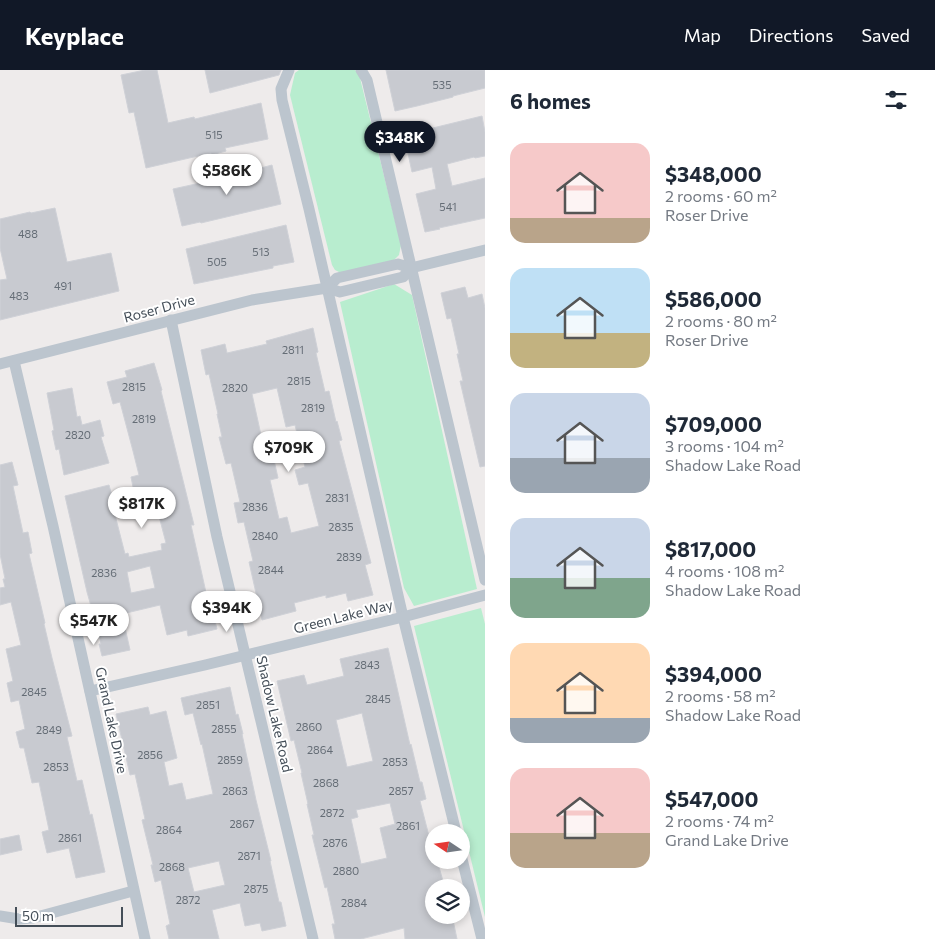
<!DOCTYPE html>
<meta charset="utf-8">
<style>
:root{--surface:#fff;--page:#f6f6f7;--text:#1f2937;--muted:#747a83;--accent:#111827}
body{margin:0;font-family:Commissioner,sans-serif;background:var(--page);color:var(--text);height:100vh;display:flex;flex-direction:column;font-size:19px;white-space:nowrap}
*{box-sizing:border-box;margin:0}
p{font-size:16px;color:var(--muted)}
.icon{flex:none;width:28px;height:28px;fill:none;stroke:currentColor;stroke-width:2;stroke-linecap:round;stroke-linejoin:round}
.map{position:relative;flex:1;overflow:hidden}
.panel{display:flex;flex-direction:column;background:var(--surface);width:450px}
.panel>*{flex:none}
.needle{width:32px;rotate:283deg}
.fabs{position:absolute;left:425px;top:754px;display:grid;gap:10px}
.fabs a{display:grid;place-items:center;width:45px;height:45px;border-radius:50%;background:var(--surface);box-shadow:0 2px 8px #0003;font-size:25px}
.scale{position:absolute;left:15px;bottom:12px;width:108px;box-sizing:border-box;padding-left:5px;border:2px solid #444e58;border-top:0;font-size:14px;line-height:18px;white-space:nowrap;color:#444e58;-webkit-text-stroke:4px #fff;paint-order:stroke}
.price{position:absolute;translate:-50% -42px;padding:0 11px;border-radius:18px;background:#fff;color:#222;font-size:16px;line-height:32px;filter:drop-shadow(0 1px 2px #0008)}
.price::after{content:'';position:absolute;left:50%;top:30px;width:15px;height:11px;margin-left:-8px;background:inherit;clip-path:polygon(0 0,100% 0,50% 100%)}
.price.current{background:var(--accent);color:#fff}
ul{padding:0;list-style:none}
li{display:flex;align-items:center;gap:15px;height:125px;padding:0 25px}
li span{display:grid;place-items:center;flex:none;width:140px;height:100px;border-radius:15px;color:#555}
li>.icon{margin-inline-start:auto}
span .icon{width:60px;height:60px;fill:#fffc;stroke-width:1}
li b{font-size:21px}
h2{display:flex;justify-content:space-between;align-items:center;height:60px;padding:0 25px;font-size:21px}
header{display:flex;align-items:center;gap:30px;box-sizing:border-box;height:70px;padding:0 25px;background:var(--accent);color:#fff}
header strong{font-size:24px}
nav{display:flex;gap:28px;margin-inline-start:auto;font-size:18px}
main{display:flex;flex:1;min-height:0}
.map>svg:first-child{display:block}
.green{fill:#b8edcf}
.building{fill:#c8cad0;stroke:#cfd1d7;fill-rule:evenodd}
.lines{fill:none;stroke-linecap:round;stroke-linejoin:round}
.street{stroke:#bcc5ce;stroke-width:11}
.labels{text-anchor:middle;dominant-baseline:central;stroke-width:4;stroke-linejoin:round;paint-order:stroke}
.number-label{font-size:11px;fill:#656d76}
.street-label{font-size:14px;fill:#444e58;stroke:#fff}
</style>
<header>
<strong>Keyplace</strong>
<nav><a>Map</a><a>Directions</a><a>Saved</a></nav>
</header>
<main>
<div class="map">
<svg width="485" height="869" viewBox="0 0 485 869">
<rect width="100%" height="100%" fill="#eeebeb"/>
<g class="green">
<polygon points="299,0 355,0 359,4 401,175 399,185 391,193 341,203 335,200 332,195 290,25 295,3"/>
<polygon points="394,214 412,225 477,519 414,536 404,518 340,232"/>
<polygon points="481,538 485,554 485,847 414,556"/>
</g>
<g class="building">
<polygon points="145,0 157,0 168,53 194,47 195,49 261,33 268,69 225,78 226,81 211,85 211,83 146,98 134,42 129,43 121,5"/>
<polygon points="205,0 281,0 279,5 210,23"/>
<polygon points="386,0 485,0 485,18 453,26 453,27 417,36 395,41"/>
<polygon points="482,46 485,62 485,86 475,88 474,87 447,94 452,116 485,108 485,148 439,158 440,159 425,162 416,124 436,119 432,97 412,102 404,65"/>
<polygon points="272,95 281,134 201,153 200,152 182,156 173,119 214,110 214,109 257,100 257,99"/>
<polygon points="55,138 67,192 111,183 119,221 0,250 0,210 7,209 0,178 0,149 30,142 31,143"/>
<polygon points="286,155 294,192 273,196 273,198 258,201 194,214 186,179"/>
<polygon points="465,217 468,228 482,224 485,238 485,396 480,397 460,311 463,311 457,284 459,284 451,248 447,249 441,223"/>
<path d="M313,258L318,282L316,283L325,322L329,321L336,352L337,351L342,370L339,371L371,493L365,495L373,525L348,531L346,523L326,528V525L294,533L296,541L262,550L249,492L253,491L244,452L238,453L234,433L240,432L231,393L226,394L219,367H222L217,344H218L209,304L206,305L201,280L225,274L227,283L267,274L266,271ZM277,318L286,357L295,355L305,397L295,400L299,415L308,413L319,456L291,463L287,447L279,449L270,410L278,408L268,363L261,365L252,324Z"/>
<path d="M154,293L162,320L161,321L194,455H191L209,536L211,535L217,559L188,566L187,560L167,565L160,535L122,544L130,580L102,586L99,574H101L96,550L92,536H91L87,522L65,426L109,415L116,440L114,441L125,484L128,483L129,487L162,480L161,474L166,473L153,423L135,427L131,407L139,405L133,381L120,332L113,334L107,312L127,307L125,301ZM150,496L155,518L131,523L127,502Z"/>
<polygon points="72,318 77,347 80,346 82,355 100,350 104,366 101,367 109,393 64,405 59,379 56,380 52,361 54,360 47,323"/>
<polygon points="12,392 18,415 13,416 23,463 28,462 32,483 29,484 45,553 44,554 52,588 72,666 67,667 77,711 82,710 90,745 92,744 105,802 76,808 69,778 47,783 42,762 49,760 39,712 32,713 24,678 20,678 16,662 25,659 19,630 11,632 7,613 13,611 6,579 21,575 11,532 0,535 0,518 5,517 3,509 5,509 0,484 0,395"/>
<path d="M388,578L410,675L411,674L420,712H422L426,729L420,731L430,770L432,769L434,777V790H437L445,818H434V845H452L457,869H405L404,858L361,869H335L332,854H335L327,817L325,818L312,765H314L307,734H308L301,703H302L294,670L291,671L277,611L304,605L307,615L344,606L340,589ZM362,643L373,691L347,697L336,650ZM390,733L395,754L380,758L387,788L361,794L351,749L358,747L356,740Z"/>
<path d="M230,617L236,645L238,644L243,664H242L256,730L271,791H270L279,832H281L286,856L262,861L260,853L245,856L240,833L212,840L219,869H169L166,856L170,854L161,810L155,812L151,795H153L142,750L145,749L135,704L130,705L116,644L148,637L150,645L166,641L177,688L164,692L169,716L182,713L186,730L213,724L202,674L201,675L193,643L185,645L181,628ZM219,791L225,815L194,822L188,798Z"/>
<polygon points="19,765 22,780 0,785 0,769"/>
</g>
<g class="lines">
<g class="street">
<polyline points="289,0 281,19 282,30 309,139 403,547 456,762"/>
<polyline points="361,0 367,10 485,510"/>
<polyline points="327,218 337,208 398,194 411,198 485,180"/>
<polyline points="171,250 217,467 313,869"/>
<polyline points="14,291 53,456 145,869"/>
<polyline points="0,294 252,230 327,218 340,222 403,207 411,198"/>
<polyline points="90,621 205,595 403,547 485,525"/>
<polyline points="461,785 482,869"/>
<polyline points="0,846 19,849 33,848 133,821"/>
</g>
</g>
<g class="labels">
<g class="number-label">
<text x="442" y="14">535</text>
<text x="214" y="64">515</text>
<text x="448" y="136">541</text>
<text x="28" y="163">488</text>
<text x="261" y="181">513</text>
<text x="217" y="191">505</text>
<text x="63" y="215">491</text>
<text x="19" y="225">483</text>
<text x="293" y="279">2811</text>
<text x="299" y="310">2815</text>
<text x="134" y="316">2815</text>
<text x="235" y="317">2820</text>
<text x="313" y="337">2819</text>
<text x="144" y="348">2819</text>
<text x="78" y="364">2820</text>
<text x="337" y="427">2831</text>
<text x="255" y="436">2836</text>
<text x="341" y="456">2835</text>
<text x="265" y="465">2840</text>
<text x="349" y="486">2839</text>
<text x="271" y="499">2844</text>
<text x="104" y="502">2836</text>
<text x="367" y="594">2843</text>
<text x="34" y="621">2845</text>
<text x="378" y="628">2845</text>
<text x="208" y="634">2851</text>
<text x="309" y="656">2860</text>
<text x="224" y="658">2855</text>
<text x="49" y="659">2849</text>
<text x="320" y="679">2864</text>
<text x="150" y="684">2856</text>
<text x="230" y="689">2859</text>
<text x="395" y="691">2853</text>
<text x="56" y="696">2853</text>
<text x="326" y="712">2868</text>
<text x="235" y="720">2863</text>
<text x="401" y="720">2857</text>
<text x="332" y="742">2872</text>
<text x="242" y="753">2867</text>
<text x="408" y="755">2861</text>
<text x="169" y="759">2864</text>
<text x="70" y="767">2861</text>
<text x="335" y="772">2876</text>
<text x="249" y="785">2871</text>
<text x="172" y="796">2868</text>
<text x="346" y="800">2880</text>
<text x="256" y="818">2875</text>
<text x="188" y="829">2872</text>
<text x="354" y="832">2884</text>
</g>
<g class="street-label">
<text transform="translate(159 238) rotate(-15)">Roser Drive</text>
<text transform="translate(343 546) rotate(-14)">Green Lake Way</text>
<text transform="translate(275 644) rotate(77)">Shadow Lake Road</text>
<text transform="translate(112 650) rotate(78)">Grand Lake Drive</text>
</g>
</g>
</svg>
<div class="fabs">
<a><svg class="needle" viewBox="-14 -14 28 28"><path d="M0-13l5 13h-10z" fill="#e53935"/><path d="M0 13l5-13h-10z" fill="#747a83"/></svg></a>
<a><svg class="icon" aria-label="layers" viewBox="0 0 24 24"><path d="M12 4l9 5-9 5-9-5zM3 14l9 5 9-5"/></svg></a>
</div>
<div class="scale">50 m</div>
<b class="price current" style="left:400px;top:93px">$348K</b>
<b class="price" style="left:227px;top:126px">$586K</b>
<b class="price" style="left:289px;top:403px">$709K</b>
<b class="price" style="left:142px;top:459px">$817K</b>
<b class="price" style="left:227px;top:563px">$394K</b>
<b class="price" style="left:94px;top:576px">$547K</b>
</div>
<section class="panel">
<h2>6 homes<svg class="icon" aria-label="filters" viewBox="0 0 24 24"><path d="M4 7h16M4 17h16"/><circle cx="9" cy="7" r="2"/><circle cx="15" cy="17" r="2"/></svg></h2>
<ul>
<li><span style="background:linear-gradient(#f6c9c9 75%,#b9a48a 0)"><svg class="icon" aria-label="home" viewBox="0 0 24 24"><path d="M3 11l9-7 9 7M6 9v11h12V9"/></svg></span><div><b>$348,000</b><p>2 rooms · 60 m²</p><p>Roser Drive</p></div></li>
<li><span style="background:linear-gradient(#bfe0f5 65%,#c2b280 0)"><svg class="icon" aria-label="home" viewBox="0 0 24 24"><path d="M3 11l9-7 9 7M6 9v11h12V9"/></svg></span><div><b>$586,000</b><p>2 rooms · 80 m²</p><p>Roser Drive</p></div></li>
<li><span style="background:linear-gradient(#c9d6e8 65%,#9aa5b1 0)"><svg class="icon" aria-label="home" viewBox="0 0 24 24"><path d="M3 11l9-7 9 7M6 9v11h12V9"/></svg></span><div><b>$709,000</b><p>3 rooms · 104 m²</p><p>Shadow Lake Road</p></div></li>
<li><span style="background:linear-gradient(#c9d6e8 60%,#7fa58c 0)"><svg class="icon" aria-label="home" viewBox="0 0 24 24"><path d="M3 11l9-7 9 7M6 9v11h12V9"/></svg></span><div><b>$817,000</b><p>4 rooms · 108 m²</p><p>Shadow Lake Road</p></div></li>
<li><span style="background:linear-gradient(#ffd9b3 75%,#9aa5b1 0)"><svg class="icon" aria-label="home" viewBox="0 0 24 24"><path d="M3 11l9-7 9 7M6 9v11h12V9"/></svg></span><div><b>$394,000</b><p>2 rooms · 58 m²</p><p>Shadow Lake Road</p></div></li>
<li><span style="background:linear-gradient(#f6c9c9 65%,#b9a48a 0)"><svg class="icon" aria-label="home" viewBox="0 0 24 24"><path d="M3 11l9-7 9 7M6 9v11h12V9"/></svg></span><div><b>$547,000</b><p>2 rooms · 74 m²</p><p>Grand Lake Drive</p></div></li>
</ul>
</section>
</main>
